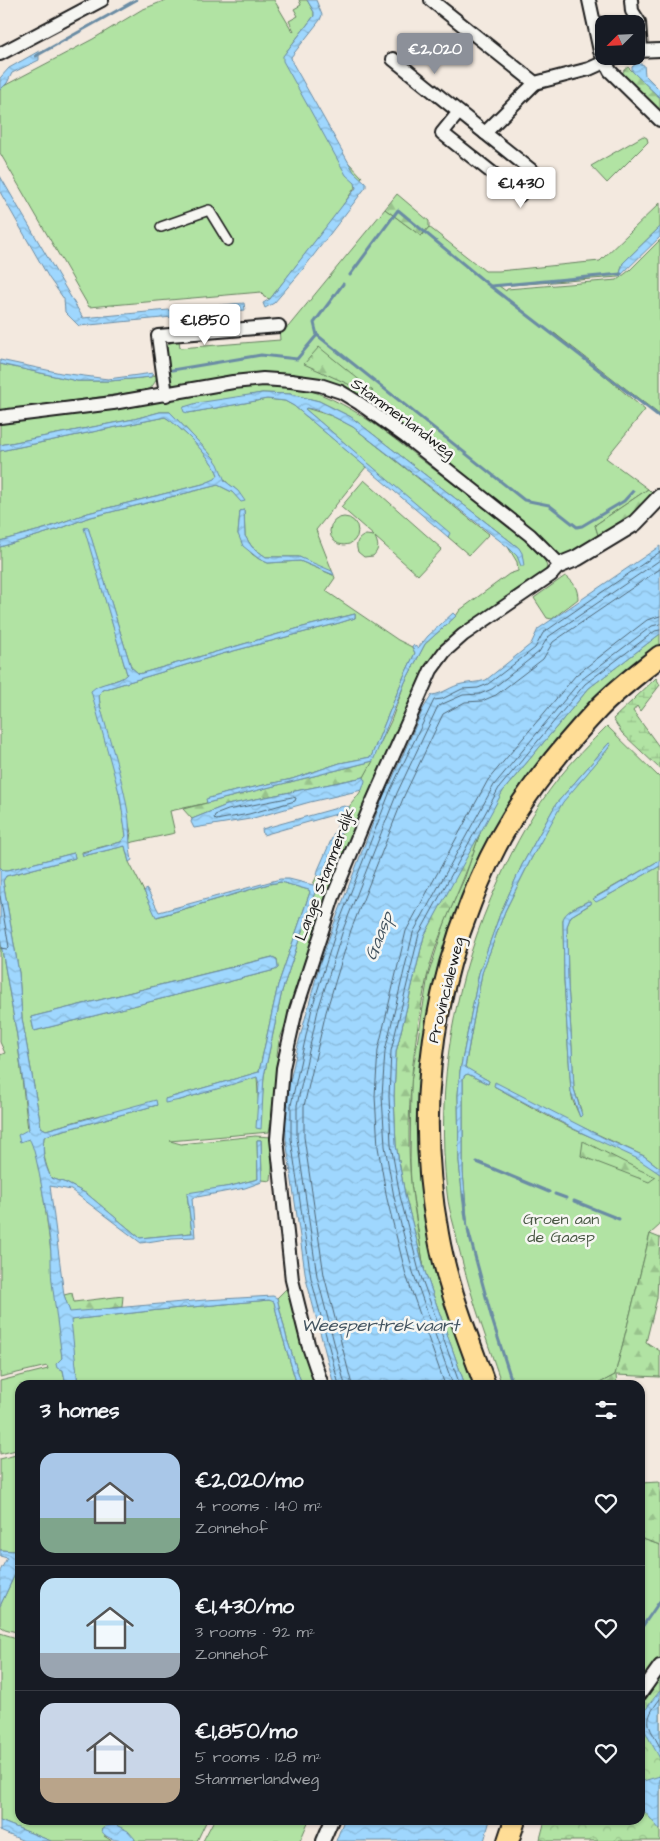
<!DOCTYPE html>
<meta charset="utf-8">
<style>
:root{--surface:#171b24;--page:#242831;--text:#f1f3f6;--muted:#9ea1a6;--line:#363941;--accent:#8c9099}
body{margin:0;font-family:"Architects Daughter",sans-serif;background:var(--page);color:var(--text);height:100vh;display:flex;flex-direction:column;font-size:19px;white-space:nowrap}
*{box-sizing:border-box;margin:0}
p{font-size:16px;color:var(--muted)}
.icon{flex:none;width:28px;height:28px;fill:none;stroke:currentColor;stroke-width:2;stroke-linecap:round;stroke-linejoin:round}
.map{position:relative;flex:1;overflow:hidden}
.details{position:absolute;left:15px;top:1380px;width:630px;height:445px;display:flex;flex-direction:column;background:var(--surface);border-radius:15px;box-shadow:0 1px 4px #0004}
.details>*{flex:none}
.needle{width:32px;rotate:246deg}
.buttons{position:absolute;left:595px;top:15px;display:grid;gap:10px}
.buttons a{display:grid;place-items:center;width:50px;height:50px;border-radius:10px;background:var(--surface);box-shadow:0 1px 4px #0004;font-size:25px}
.price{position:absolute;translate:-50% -42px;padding:0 11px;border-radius:5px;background:#fff;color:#222;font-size:16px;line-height:32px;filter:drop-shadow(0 1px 2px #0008)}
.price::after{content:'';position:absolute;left:50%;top:30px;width:15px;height:11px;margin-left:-8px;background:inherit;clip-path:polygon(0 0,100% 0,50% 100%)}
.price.on{background:var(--accent);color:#fff}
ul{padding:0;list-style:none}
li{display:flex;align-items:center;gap:15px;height:125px;padding:0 25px}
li+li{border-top:1px solid var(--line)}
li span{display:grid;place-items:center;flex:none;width:140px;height:100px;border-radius:15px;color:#555}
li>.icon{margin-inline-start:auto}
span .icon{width:60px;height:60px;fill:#fffc;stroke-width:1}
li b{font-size:21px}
h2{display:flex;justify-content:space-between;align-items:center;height:60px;padding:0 25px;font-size:21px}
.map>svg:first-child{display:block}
.green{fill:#b1e3a3;stroke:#668060;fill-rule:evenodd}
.forest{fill:url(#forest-firs);stroke:#668060}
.wetland{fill:url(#wetland-marsh);stroke:#668060}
.park{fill:url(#park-crowns);stroke:#668060}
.water{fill:url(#water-waves);stroke:#6b8ca4}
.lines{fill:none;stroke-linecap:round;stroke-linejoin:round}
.shore{stroke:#506776;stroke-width:1}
.stream{stroke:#6b8ca4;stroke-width:3}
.pedestrian-casing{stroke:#1c1c1c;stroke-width:12}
.minor-casing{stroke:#1c1c1c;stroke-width:16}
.tertiary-casing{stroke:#1c1c1c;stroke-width:19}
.primary-casing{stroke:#1c1c1c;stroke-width:24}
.pedestrian{stroke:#f6f6f2;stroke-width:9}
.minor{stroke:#f6f6f2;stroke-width:12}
.tertiary{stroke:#f6f6f2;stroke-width:15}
.primary{stroke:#ffdd96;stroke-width:20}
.labels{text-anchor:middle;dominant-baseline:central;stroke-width:5;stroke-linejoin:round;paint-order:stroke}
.street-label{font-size:16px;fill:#1c1c1c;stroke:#f6f6f2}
.park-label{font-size:16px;fill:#495844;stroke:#f6f6f2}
.water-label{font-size:18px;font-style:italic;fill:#435460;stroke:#f6f6f2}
</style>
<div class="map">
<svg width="660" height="1841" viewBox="0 0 660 1841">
<defs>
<pattern id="forest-firs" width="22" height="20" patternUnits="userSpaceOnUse" patternTransform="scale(1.25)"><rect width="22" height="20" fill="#b1e3a3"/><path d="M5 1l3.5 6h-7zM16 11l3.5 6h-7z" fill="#98c28c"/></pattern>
<pattern id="wetland-marsh" width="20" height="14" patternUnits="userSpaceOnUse" patternTransform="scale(1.25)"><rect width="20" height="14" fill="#b1e3a3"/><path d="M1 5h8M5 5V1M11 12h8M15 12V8" fill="none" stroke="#98c28c"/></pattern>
<pattern id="park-crowns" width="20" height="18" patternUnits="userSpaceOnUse" patternTransform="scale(1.25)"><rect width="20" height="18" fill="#b1e3a3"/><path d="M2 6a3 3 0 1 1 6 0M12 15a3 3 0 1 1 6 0" fill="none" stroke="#98c28c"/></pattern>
<pattern id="water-waves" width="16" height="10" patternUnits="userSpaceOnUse" patternTransform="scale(1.25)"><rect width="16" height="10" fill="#9fd7fe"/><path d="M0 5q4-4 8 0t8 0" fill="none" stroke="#88b8d9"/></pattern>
</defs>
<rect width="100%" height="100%" fill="#f3e9df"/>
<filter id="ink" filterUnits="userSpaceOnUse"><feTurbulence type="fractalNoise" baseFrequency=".02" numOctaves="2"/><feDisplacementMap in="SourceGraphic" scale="10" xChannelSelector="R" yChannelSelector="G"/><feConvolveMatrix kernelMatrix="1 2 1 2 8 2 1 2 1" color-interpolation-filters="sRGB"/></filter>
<g filter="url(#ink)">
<g class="green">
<polygon points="166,0 274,0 293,32 294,31 289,21 298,16 294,9 301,5 299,0 307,0 314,12 314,16 286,52 334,147 362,177 341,208 270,299 264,297 261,292 89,307 0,153 0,88 93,39 141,10"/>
<polygon points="643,136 647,138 648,142 607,183 591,166"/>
<path d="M660,203V227L623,263L619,277L499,286L506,291L507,289L617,280L630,270L660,240V415L554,333L645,410L606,458L648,489L595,525L599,538L562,559L326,381L286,374L256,375L180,386C178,386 173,385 172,384C165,378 165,352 168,344L179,340L180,348L280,340L279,328L288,327L385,209L421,236L429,227L485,271H499L600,261Z"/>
<path d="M0,364L77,381H110L151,377L157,374C157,381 153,385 149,390L0,411Z"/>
<path d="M280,384C340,391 386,433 432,468C466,494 501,520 535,546L544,558L547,567L543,575L443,651L345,858L320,916L290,1013L279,1041L277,1055L280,1068L269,1132L170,1141L181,1144L255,1136L272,1137L274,1142L271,1181L262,1180L261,1140H257L258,1179L231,1186L187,1194L192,1233L140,1238L87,1194L66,1183L51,1178C45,1163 42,1153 44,1137L53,1133L157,1105L91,1117L46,1130L41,1127L22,1018L19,973L3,881L6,876L75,858L74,853L8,870H3L0,867V547L59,529L87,518L218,485L232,492L241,501C237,485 233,490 224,479C219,474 219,465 213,457L170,412H160L134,419L0,445V421L126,408L162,400L245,386ZM262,393L290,394L319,401L351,417L519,548L517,556L508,547L517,562L518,571L509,574L460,610L456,616L425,644L405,682L391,721L364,777C366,789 355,798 349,807C350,823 328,861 321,877L317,876L313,884L317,886L282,991L264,1076L260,1129L257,1076L180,1100L165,1099L259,1072L278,985L310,892L309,890L281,882L269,884L157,917L129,862L125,846L83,856L82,852L121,842L126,836L120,796L96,687L123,678L127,674L85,529L88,528L131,667L139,674L303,627L355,614V618L339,623L222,654L102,690L99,695L100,705L131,833L129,843L175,833L170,811L207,803V799L227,793L292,779L340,763L371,757L404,676L415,653L412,647L398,640L326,591L335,578L316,530L366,467L294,406L285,401L267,399L188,413L184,407ZM244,510L245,536L252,547L266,557H299L333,575L300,561L268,563L259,559L252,554L238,534L240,511ZM272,957L277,959L278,968L275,970L34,1031L31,1017Z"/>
<polygon points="306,408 332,416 353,427 489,534 469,555 448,537 449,533 305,409"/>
<path d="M165,417C180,426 213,459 218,475L216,479L203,484L88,513L44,529L0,541V451Z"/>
<path d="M364,480L442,549L418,575L375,537C378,544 380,549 373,556L364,557L358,552C355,544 357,538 366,535L374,536L341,507Z"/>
<circle cx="344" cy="531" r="14"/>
<path d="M565,576C574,581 578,590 578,599L552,619L547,618L534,598Z"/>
<polygon points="660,634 660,647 564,736 439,978 429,1231 437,1276 476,1385 465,1385 424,1269 411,1184 410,1161 411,1082 428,976 446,919 465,877 482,827 503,791 589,688"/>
<path d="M607,726L660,778V860L597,896L602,899L660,866V1168L644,1156L494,1086C521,1101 548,1117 575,1130C604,1143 636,1153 660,1174V1225L650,1234L615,1375L598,1384L591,1385H502C484,1332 465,1281 454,1226C451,1215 448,1204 447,1193C435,1084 454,978 499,880C514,846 535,808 558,779C573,760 590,743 607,726ZM609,743L611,745L607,750L562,802L531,859L505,911L482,973L465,1068L489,1081L488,1084L468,1074L465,1075L463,1078V1172L468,1231L462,1192L459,1161L458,1095L460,1071L479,973L500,914L522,865L556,804ZM588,901L591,904L571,916L567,926L568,984L572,1048L574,1089L581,1110L580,1117L573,1101L571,1092L564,980L563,920C566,910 579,906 588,901Z"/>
<path d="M0,938L17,1036L29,1138C43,1151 59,1328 62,1358L61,1361L66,1385H20V1449L0,1454V1381L48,1369L47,1366L0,1377V1055L5,1053L0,1042Z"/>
<polygon points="289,1286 298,1333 316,1385 302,1385 287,1339 277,1298"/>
<polygon points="269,1300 274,1301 280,1328 297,1385 78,1385 70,1320 159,1310"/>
<polygon points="20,1454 20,1546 13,1551 0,1550 0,1459"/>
<polygon points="640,1538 660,1545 660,1657 640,1681"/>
<polygon points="20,1567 20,1633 5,1629 0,1626 0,1606 16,1572"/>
<polygon points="0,1633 20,1639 20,1820 207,1820 197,1841 134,1841 135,1839 104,1836 112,1841 51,1841 0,1821"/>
<polygon points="214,1820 309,1820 300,1841 203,1841"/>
</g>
<g class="forest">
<polygon points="628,67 660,98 660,114 621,76 624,70"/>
<polygon points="397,194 429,221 429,227 421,236 385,209"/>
<polygon points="319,347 373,391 368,393 304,364"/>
<polygon points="648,489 654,495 631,519 599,538 595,525"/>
<polygon points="373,761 364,777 227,805 192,819 183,809"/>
<path d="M482,827C476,844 471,861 464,877C451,910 435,942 427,977C413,1041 405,1117 411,1183C414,1212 420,1241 424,1269L405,1195L396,1145L394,1096L396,1052L424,936Z"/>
<polygon points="583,1141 640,1170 656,1177 649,1182 581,1156"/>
<polygon points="650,1234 660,1238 657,1298 646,1342 660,1351 660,1377 616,1375 617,1385 591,1385 598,1384 615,1375"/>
<polygon points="72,1293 74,1302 123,1296 122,1307 70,1313 64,1295"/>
<polygon points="660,1482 660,1545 640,1538 640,1483"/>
</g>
<polygon class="wetland" points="656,678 660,685 640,711 637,706 633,711 660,748 660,769 622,733 613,719"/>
<polygon class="park" points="660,1673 660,1841 547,1841 540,1839 545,1820 640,1820 640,1701"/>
<g class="water">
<polygon points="307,0 316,0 322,15 320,20 291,57 292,62 354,172 366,183 366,187 300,273 274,303 265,308 263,303 270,299 356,188 355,183 346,175 283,61 283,56 314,16 314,12"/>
<polygon points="39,51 39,60 12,73 7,83 0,90 0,78 9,68"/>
<polygon points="637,63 644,65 645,75 660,90 660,98 632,71 632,67"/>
<polygon points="0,176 83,318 244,303 245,310 79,326 65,312 64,299 49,278 0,192"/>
<polygon points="660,227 660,237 619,277 623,263"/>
<polygon points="0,360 61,373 108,379 153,373 151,377 110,381 77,381 0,364"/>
<path d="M262,393L290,394L319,401L351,417L519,548L522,553L524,566H521L517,556L508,547L353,427C338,419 323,410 306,408L305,409L450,533L448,537L294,406L285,401L267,399L188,413L184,412L183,409L184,407L197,403Z"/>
<path d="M160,412H170L213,457L218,464L225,481L238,491L245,501L241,502L232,492L218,485L87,518L59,529L0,547V541L44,529L88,513L203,484L215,479L218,475C213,459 180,426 165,417L0,451V445L134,419Z"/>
<polygon points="244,510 245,536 252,547 266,557 299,557 332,571 334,575 300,561 268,563 259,559 243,546 238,534 240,511"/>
<path d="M88,527L131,667L139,674L303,627L355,614V618L339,623L222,654L102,690L99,695L100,705C109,739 121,773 127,807C131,825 128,842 132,860L129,862L125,846L83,856L82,853L121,842L126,836L120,796L91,691C101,681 118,684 127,674L84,528Z"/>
<path d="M660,546V634L589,688L503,791L424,936L396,1052L394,1096L396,1145L405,1195L424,1269L465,1385H334L306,1279L286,1139L285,1104L298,1045L320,963L334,924L388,784H390L423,709L432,695C443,694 451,686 462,684C470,682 477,683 486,680L531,644L538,629Z"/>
<polygon points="453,613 456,616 425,644 405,682 373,761 207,803 206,799 227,793 292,779 340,763 371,757 404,676 415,653 412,647 413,645 418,648 428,636"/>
<polygon points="609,743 611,744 607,750 563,802 531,859 505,911 482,973 465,1067 489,1081 488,1084 468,1074 465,1075 463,1078 463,1172 469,1240 462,1192 459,1161 458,1095 460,1071 479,973 500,914 522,865 556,804"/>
<polygon points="364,777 365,781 362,790 310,802 250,819 194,828 191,822 192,819 227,805"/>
<polygon points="344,806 349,807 349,812 321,878 317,876 318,870 342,815 340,813 263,835 262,829"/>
<path d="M74,853L75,858L6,876L3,881L19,973L22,1018L41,1127L46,1130L156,1100L157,1105L53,1133L44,1137C42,1153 44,1163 51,1178L66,1183L87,1194L140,1238L192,1233L187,1193L231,1186L258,1179L257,1140H261L262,1182L245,1188L192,1198L195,1237L172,1238L141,1243L71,1190L50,1186L64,1295L70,1312L205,1300L273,1296L277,1298L287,1339L302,1385H297L280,1328L274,1302L269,1300L159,1310L71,1320L78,1385H66L63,1370L57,1368L56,1364L62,1358C59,1333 55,1307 52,1282C51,1273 51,1264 51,1255C51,1240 37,1146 29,1139L20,1142L18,1135L29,1129L17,1036L0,938V867L3,870H8Z"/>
<polygon points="660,860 660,866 602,899 596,902 593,899"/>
<polygon points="280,879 289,879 317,886 282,991 264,1076 261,1129 256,1128 259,1084 257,1077 180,1100 165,1103 165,1099 259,1072 278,985 310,892 309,890 281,882 269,884 156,917 144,891 147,889 159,912"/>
<path d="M588,901L592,903L571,916L567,926L568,984L572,1048L574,1089L582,1115L580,1117L571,1092L564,980L563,919C566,910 580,906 588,901Z"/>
<polygon points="273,957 277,960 278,968 275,970 34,1031 31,1017"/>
<polygon points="495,1082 606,1139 644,1156 660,1168 660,1174 636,1158 574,1129 494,1086"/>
<polygon points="20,1546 20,1567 16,1572 0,1606 0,1571 7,1558 0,1556 0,1550 13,1551"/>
<path d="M660,1691V1759C654,1745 637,1726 645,1711C649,1704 655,1697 660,1691Z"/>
<polygon points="660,1776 660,1830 640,1806 640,1782"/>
<polygon points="344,1820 490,1820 484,1841 336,1841"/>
<polygon points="0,1821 51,1841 24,1841 0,1831"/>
<path d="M116,1825L128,1831L135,1839L134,1841C120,1841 107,1841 101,1830L106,1826Z"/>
</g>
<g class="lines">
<g class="shore">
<polygon points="293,797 296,798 295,801 249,814 216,820 214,818 215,815 228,810"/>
<polyline points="0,896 9,947 7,949 0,948"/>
<polyline points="339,1385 311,1278 291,1139 291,1105 312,1008 338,925 391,789 434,700 442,699 462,689 478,688 488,684 535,648 543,633 660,552"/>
<polyline points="345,1385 317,1276 297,1138 297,1105 318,1010 344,927 397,793 438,706 463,695 480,694 492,689 539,652 548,637 660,560"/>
<polyline points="352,1385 324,1275 304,1137 304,1106 326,1012 351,930 404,796 443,714 465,702 482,701 496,695 543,659 553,642 660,569"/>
<polyline points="445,1385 406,1275 387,1199 378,1147 375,1096 378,1050 406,931 488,780 576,675 647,620 660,616"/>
<polyline points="453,1385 413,1272 394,1197 385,1146 382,1096 385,1051 413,933 494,785 581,680 652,626 660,624"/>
<polyline points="460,1385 419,1271 400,1196 391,1145 389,1096 391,1051 419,934 499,788 585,684 655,631 660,630"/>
<path d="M660,1699C642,1722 648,1724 660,1747"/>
</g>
<g class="stream">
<polyline points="36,56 136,0"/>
<polyline points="350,275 398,210 490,286 660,417"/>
<polyline points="343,284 314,323 317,335 524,500 549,505 577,527 582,526 624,501 633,491"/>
<polyline points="491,286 621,274"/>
<polyline points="172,370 261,355 297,359 317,335"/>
<polyline points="477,1162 549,1192"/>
<polyline points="555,1194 566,1198"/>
<polyline points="463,1195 466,1219"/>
<polyline points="574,1201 619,1219"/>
<polyline points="468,1230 492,1319 513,1385"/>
<polyline points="640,1630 660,1601"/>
</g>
<defs>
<polyline id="pedestrian" points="161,227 209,210 228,241"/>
<g id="minor">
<polyline points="431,0 535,83 589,69 618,56"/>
<polyline points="589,0 600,51 610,71 660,120"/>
<polyline points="631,0 632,11 639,22 641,50"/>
<polyline points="636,51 660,50"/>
<polyline points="0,54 102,0"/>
<polyline points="393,59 536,174 520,195 442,133 459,112"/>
<polyline points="485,133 535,83"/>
<polyline points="166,395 158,336 279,326"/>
<polyline points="0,417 113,403 233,382 263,379 291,381 320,385 341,392 359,403 406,437 530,535 560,565 551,575 463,635 445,651 431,670 368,812 333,897 296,1010 283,1068 277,1139 292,1280 308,1344 322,1385"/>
<polyline points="640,1694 660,1666"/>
<polyline points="323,1841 332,1820"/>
</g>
<polyline id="tertiary" points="560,565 577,558 635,523 660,497"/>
<g id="primary">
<path d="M485,1385C467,1335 447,1286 438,1234C417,1119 428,1010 471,902C482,873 496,844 512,818C537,779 567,742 598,709C616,690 639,673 660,656"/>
<polyline points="508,1841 515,1820"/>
</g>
</defs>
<use href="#pedestrian" class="pedestrian-casing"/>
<use href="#minor" class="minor-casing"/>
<use href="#tertiary" class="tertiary-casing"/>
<use href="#primary" class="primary-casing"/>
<use href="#pedestrian" class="pedestrian"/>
<use href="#minor" class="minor"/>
<use href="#tertiary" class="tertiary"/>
<use href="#primary" class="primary"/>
</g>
</g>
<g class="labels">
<g class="street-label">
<text transform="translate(403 418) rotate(36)">Stammerlandweg</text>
<text transform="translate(325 874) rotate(-69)">Lange Stammerdijk</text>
<text transform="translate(446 990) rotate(-76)">Provincialeweg</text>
</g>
<g class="park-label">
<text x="561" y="1219">Groen aan<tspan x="561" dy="18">de Gaasp</tspan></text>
</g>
<g class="water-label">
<text transform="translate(379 936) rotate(-68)">Gaasp</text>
<text x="380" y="1325">Weespertrekvaart</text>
</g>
</g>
</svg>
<div class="buttons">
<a><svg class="needle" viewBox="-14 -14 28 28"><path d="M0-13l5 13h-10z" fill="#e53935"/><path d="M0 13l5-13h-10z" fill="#9ea1a6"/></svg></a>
</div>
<b class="price on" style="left:435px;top:75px">€2,020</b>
<b class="price" style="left:521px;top:209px">€1,430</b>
<b class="price" style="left:205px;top:346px">€1,850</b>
<section class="details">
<h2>3 homes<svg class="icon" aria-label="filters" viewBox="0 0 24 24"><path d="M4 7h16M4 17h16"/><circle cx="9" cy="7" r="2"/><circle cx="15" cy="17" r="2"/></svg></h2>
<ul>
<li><span style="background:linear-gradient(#a9c7e8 65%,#7fa58c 0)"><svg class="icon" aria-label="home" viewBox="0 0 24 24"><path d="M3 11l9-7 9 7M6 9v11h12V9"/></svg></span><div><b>€2,020/mo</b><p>4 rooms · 140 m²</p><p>Zonnehof</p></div><svg class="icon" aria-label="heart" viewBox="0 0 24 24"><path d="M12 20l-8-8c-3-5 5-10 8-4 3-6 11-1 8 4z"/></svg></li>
<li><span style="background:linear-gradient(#bfe0f5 75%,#9aa5b1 0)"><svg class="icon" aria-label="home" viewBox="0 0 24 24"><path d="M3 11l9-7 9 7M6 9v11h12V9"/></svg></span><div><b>€1,430/mo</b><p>3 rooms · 92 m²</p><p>Zonnehof</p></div><svg class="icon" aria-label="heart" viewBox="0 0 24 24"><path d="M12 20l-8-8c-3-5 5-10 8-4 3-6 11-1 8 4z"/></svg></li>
<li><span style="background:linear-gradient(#c9d6e8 75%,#b9a48a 0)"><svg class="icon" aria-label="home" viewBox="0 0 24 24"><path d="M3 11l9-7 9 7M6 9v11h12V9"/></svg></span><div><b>€1,850/mo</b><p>5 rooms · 128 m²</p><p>Stammerlandweg</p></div><svg class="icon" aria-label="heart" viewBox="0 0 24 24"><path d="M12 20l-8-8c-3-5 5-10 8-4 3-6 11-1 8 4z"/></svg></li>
</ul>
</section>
</div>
